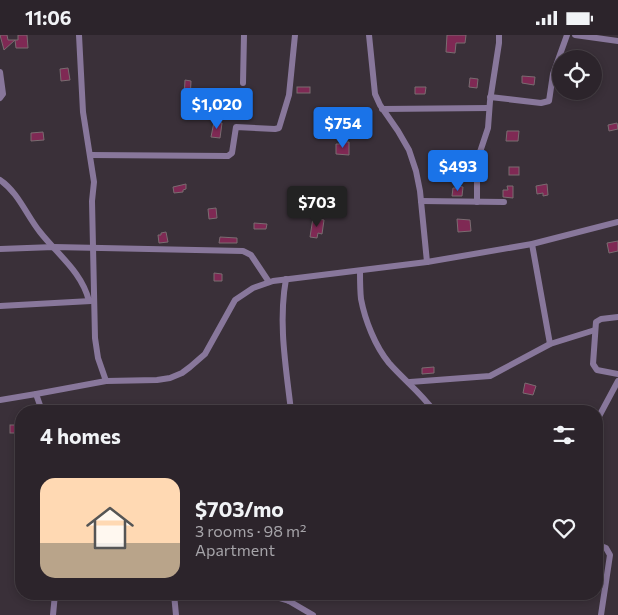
<!DOCTYPE html>
<meta charset="utf-8">
<style>
:root{--surface:#2c242b;--page:#342c33;--text:#f1f3f6;--muted:#a6a4a9;--line:#484147;--accent:#1a73e8}
body{margin:0;font-family:Commissioner,sans-serif;background:var(--page);color:var(--text);height:100vh;display:flex;flex-direction:column;font-size:19px;white-space:nowrap}
*{box-sizing:border-box;margin:0}
p{font-size:16px;color:var(--muted)}
.icon{flex:none;width:28px;height:28px;fill:none;stroke:currentColor;stroke-width:2;stroke-linecap:round;stroke-linejoin:round}
.map{position:relative;flex:1;overflow:hidden}
.panel{position:absolute;left:15px;top:370px;width:588px;height:195px;display:flex;flex-direction:column;background:var(--surface);border-radius:20px;box-shadow:0 2px 8px #0003,0 0 0 1px var(--line)}
.panel>*{flex:none}
.buttons{position:absolute;left:552px;top:15px;display:grid;gap:10px}
.buttons a{display:grid;place-items:center;width:50px;height:50px;border-radius:50%;background:var(--surface);box-shadow:0 2px 8px #0003,0 0 0 1px var(--line);font-size:25px}
.price{position:absolute;translate:-50% -42px;padding:0 11px;border-radius:5px;background:var(--accent);color:#fff;font-size:16px;line-height:32px;filter:drop-shadow(0 1px 2px #0008)}
.price::after{content:'';position:absolute;left:50%;top:30px;width:15px;height:11px;margin-left:-8px;background:inherit;clip-path:polygon(0 0,100% 0,50% 100%)}
.price.current{background:#222;color:#fff}
ul{padding:0;list-style:none}
li{display:flex;align-items:center;gap:15px;height:125px;padding:0 25px}
li span{display:grid;place-items:center;flex:none;width:140px;height:100px;border-radius:15px;color:#555}
li>.icon{margin-inline-start:auto}
span .icon{width:60px;height:60px;fill:#fffc;stroke-width:1}
li b{font-size:21px}
h2{display:flex;justify-content:space-between;align-items:center;height:60px;padding:0 25px;font-size:21px}
.status{display:flex;justify-content:space-between;align-items:center;height:35px;padding:0 25px;background:var(--surface);direction:ltr}
.status svg{height:14px;fill:currentColor}
.map>svg:first-child{display:block}
.building{fill:#7f2954;stroke:#7a6c71}
.lines{fill:none;stroke-linecap:round;stroke-linejoin:round}
.minor{stroke:#88779b;stroke-width:6}
</style>
<div class="status"><b>11:06</b><svg viewBox="0 0 49 12"><path d="M0 12V9h3v3zM5 12V6h3v6zM10 12V3h3v9zM15 12V0h3v12zM26 1h20v11H26zM47 4h2v5h-2z"/></svg></div>
<div class="map">
<svg width="618" height="580" viewBox="0 0 618 580">
<rect width="100%" height="100%" fill="#3a3039"/>
<g class="building">
<polygon points="0,0 7,0 8,5 18,5 18,0 27,0 28,13 16,13 15,5 4,15"/>
<polygon points="447,0 466,0 465,8 456,8 455,18 446,17"/>
<polygon points="68,33 70,45 61,46 60,34"/>
<polygon points="522,41 535,42 534,50 522,48"/>
<polygon points="470,43 478,44 477,53 469,52"/>
<polygon points="185,45 191,46 190,65 184,64"/>
<rect x="297" y="52" width="13" height="6"/>
<polygon points="415,52 426,52 425,59 415,59"/>
<polygon points="214,87 222,88 220,103 211,102"/>
<polygon points="617,88 618,94 609,96 608,90"/>
<polygon points="507,96 519,96 518,106 506,106"/>
<polygon points="43,97 44,105 31,106 31,98"/>
<polygon points="343,107 349,107 349,120 336,119 336,109 343,109"/>
<polygon points="453,125 460,126 460,132 452,131"/>
<rect x="509" y="132" width="10" height="8"/>
<polygon points="186,149 186,154 183,155 183,157 174,158 173,152"/>
<polygon points="547,149 548,160 543,161 543,158 537,159 536,151"/>
<polygon points="457,151 463,152 462,161 452,161 453,153 457,153"/>
<polygon points="507,151 513,151 513,163 503,162 503,155 508,155"/>
<polygon points="216,173 217,183 209,184 208,174"/>
<polygon points="313,183 324,185 322,199 318,198 317,203 310,202"/>
<polygon points="457,184 470,185 471,196 458,197"/>
<polygon points="254,188 267,189 266,194 254,194"/>
<polygon points="166,197 168,207 159,208 158,200 161,200 161,198"/>
<polygon points="220,202 237,203 237,208 219,208"/>
<polygon points="618,206 618,216 609,218 607,208"/>
<polygon points="214,238 222,239 222,246 214,246"/>
<polygon points="434,332 434,338 422,339 422,333"/>
<polygon points="525,348 536,351 533,360 523,358"/>
<rect x="10" y="390" width="11" height="8"/>
</g>
<g class="lines">
<g class="minor">
<polyline points="79,0 83,77 94,147 92,166 95,303 98,323 106,346"/>
<polyline points="369,0 375,59 380,70 398,96 409,115 416,136 420,156 427,227"/>
<polyline points="575,0 618,6"/>
<polyline points="0,37 3,59 0,63"/>
<polyline points="243,48 244,0"/>
<polyline points="490,62 541,68 549,66 553,39 567,0"/>
<polyline points="382,74 489,73"/>
<polyline points="90,120 228,121 232,118 236,92 275,94 279,93 289,60 295,0"/>
<path d="M0,145C18,157 27,181 40,197C58,220 82,237 89,266"/>
<polyline points="421,166 504,167"/>
<polyline points="477,167 477,126 488,93 490,66 499,8 499,0"/>
<polyline points="532,209 550,309"/>
<polyline points="0,214 54,212 243,216 251,220 269,247"/>
<path d="M360,236C360,245 360,255 361,264C365,285 375,311 389,328C404,345 421,358 434,376"/>
<path d="M286,244C278,288 286,332 291,376"/>
<polyline points="0,271 91,266"/>
<polyline points="618,282 601,284 596,287 593,329 597,335 618,339"/>
<polyline points="410,347 490,341 550,309 595,295"/>
<polyline points="0,365 36,359"/>
<polyline points="42,376 36,359 106,346 157,345 170,343 182,338 190,332 205,319 235,265 253,253 273,246 427,227 532,209 618,187"/>
<polyline points="596,387 618,346"/>
<polyline points="596,509 606,513 610,520 601,580"/>
<polyline points="174,559 176,580"/>
<polyline points="266,559 289,566 313,580"/>
<polyline points="289,566 290,559"/>
<polyline points="53,580 55,559"/>
</g>
</g>
</svg>
<div class="buttons">
<a><svg class="icon" aria-label="locate" viewBox="0 0 24 24"><circle cx="12" cy="12" r="6"/><path d="M12 2v4M12 18v4M2 12h4M18 12h4"/></svg></a>
</div>
<b class="price" style="left:217px;top:95px">$1,020</b>
<b class="price" style="left:343px;top:114px">$754</b>
<b class="price" style="left:458px;top:157px">$493</b>
<b class="price current" style="left:317px;top:193px">$703</b>
<section class="panel">
<h2>4 homes<svg class="icon" aria-label="filters" viewBox="0 0 24 24"><path d="M4 7h16M4 17h16"/><circle cx="9" cy="7" r="2"/><circle cx="15" cy="17" r="2"/></svg></h2>
<ul>
<li><span style="background:linear-gradient(#ffd9b3 65%,#b9a48a 0)"><svg class="icon" aria-label="home" viewBox="0 0 24 24"><path d="M3 11l9-7 9 7M6 9v11h12V9"/></svg></span><div><b>$703/mo</b><p>3 rooms · 98 m²</p><p>Apartment</p></div><svg class="icon" aria-label="heart" viewBox="0 0 24 24"><path d="M12 20l-8-8c-3-5 5-10 8-4 3-6 11-1 8 4z"/></svg></li>
</ul>
</section>
</div>
